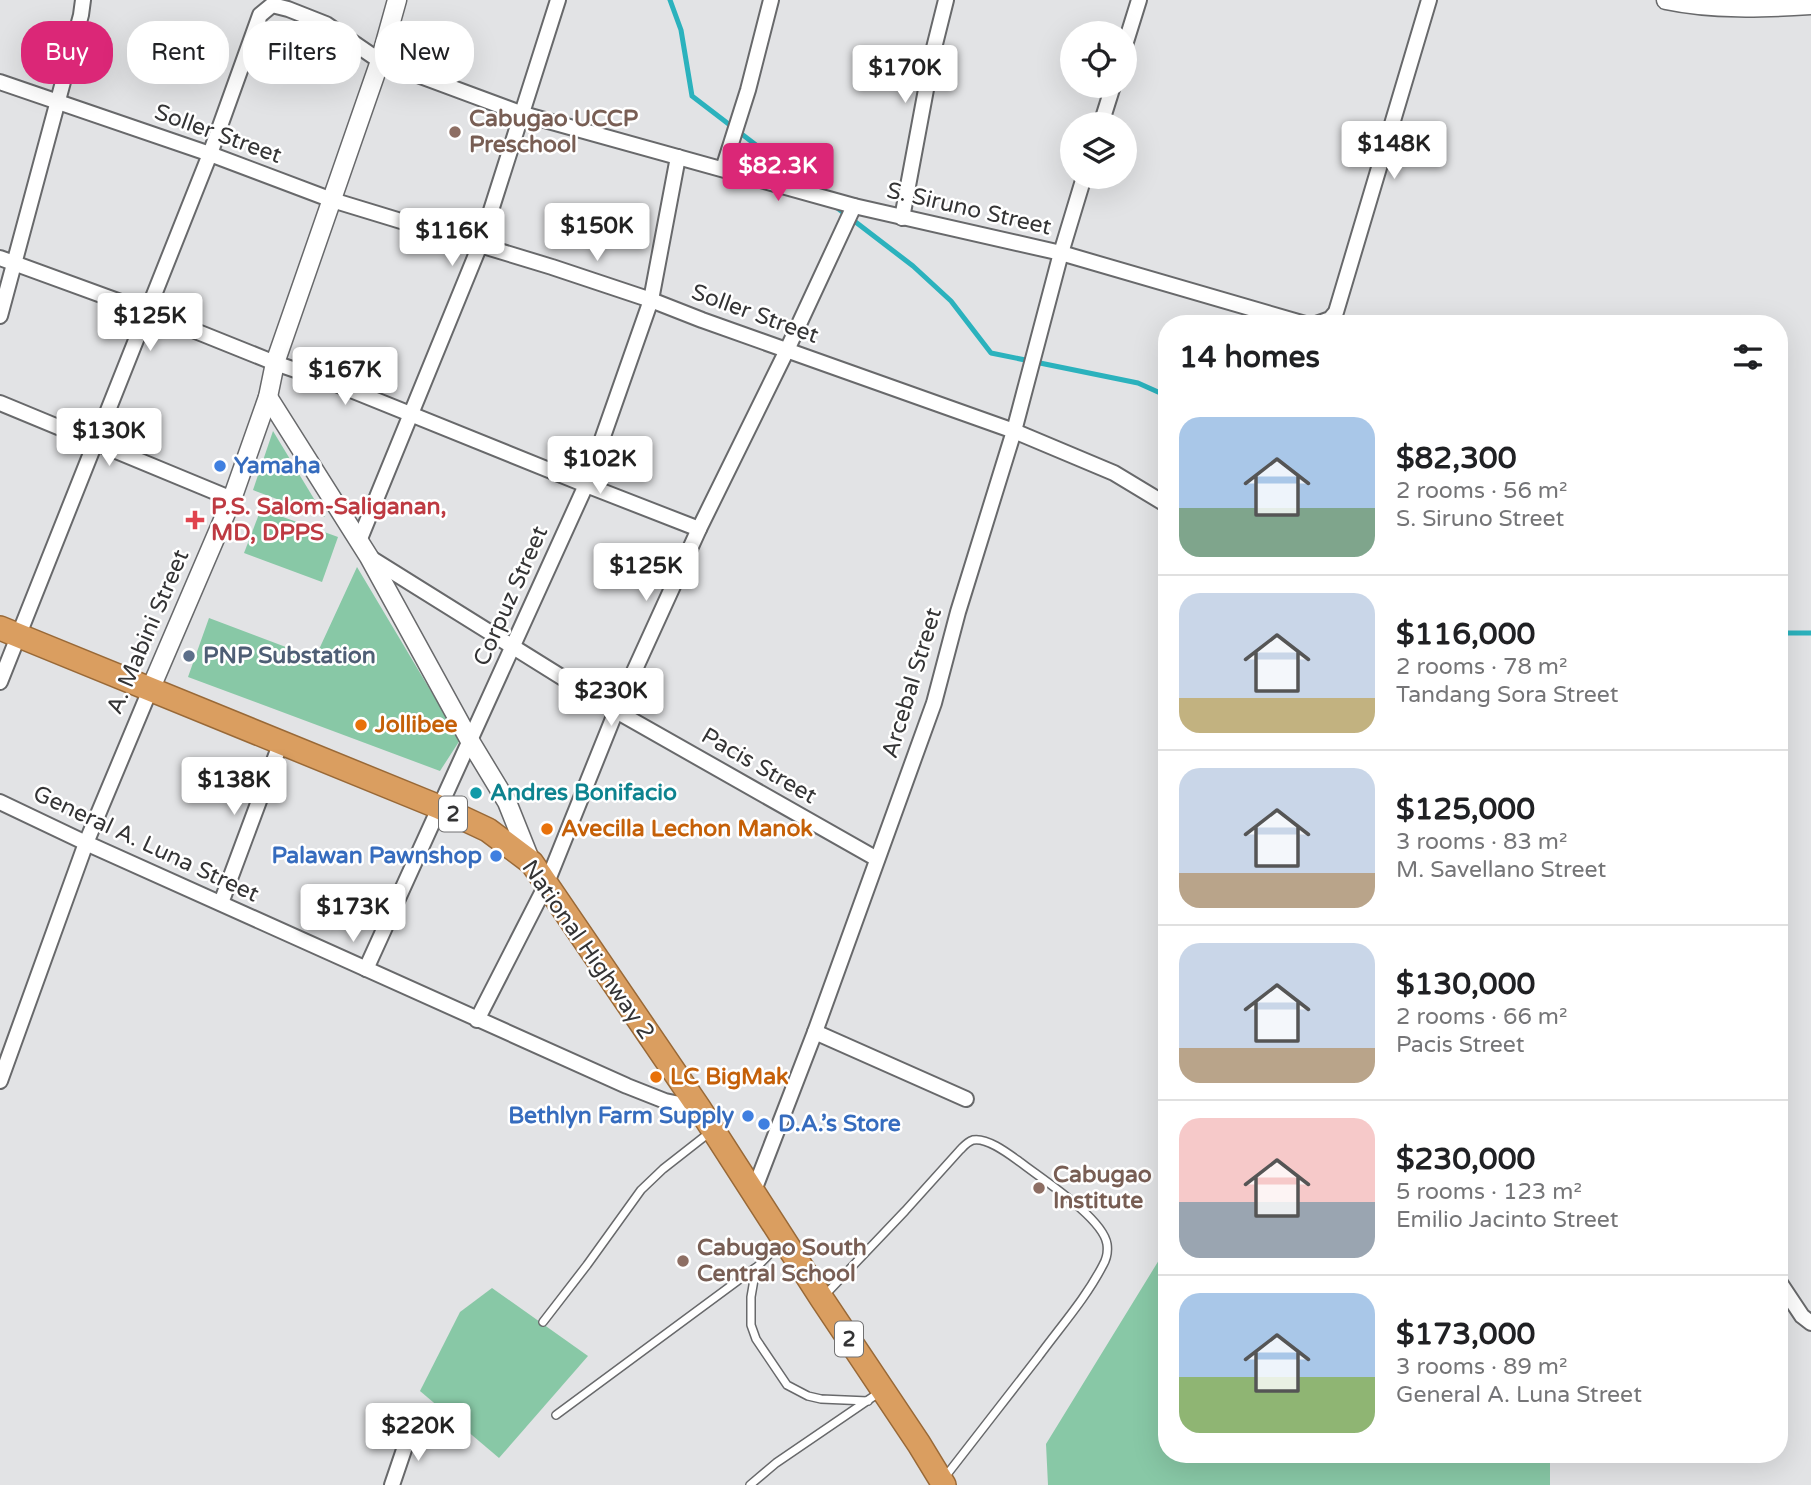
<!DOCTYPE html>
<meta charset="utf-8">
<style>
:root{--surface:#fff;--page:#f2f2f2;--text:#202124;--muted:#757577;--line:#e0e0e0;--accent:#db2777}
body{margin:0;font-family:"Varela Round",sans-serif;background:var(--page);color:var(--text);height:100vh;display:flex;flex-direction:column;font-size:26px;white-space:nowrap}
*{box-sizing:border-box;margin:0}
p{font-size:23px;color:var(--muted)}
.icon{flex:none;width:38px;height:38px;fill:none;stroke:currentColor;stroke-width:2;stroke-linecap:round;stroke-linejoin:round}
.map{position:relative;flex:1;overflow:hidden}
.sheet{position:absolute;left:1158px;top:315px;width:630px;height:1148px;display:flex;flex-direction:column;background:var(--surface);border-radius:28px;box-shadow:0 7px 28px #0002}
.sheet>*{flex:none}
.banner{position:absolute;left:21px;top:21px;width:665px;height:63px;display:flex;gap:14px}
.tools{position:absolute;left:1060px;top:21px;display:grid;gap:14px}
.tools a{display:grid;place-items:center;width:77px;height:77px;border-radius:50%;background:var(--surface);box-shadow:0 7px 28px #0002;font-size:35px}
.price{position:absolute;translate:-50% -60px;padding:0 16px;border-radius:7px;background:#fff;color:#222;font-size:23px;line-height:46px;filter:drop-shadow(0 2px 4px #0008)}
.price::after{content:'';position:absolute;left:50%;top:42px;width:21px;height:16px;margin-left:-10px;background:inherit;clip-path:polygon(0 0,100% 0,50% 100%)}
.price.selected{background:var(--accent);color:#fff}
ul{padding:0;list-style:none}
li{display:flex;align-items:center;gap:21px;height:175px;padding:0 21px}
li+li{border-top:2px solid var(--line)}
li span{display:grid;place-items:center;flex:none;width:196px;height:140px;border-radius:21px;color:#555}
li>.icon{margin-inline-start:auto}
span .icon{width:84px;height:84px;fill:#fffc;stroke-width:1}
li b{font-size:30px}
h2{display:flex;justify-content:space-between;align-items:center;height:84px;padding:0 21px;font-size:30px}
.pill{padding:0 24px;border-radius:28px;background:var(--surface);box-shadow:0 7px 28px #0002;font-size:24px;line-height:63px}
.pill.selected{background:var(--accent);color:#fff}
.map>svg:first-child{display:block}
.green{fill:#88c8a6}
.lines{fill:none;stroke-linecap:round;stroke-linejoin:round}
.stream{stroke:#2bb2bd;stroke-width:5}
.service-casing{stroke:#68696b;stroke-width:10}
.minor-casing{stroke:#68696b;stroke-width:18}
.tertiary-casing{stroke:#68696b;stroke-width:21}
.trunk-casing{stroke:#996937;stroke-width:26}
.service{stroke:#fff;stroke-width:7}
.minor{stroke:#fff;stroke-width:14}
.tertiary{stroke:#fff;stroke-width:18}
.trunk{stroke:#da9e60;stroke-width:23}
.education-dot{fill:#8d6e63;stroke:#fff;stroke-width:2.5}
.shop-dot{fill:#3f7fe0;stroke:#fff;stroke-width:2.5}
.health-dot{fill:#e0444e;stroke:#fff;stroke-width:2.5}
.service-dot{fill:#5c6f8a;stroke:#fff;stroke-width:2.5}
.food-dot{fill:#e8710a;stroke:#fff;stroke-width:2.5}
.culture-dot{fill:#0f9aa8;stroke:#fff;stroke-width:2.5}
.labels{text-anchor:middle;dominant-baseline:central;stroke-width:5;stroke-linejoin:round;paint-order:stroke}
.shield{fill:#fff;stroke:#717172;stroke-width:2}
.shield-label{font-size:21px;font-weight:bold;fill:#343435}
.education-label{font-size:23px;font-weight:bold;fill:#785e54;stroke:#fff;text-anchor:start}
.street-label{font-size:23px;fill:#343435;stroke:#fff}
.shop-label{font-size:23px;font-weight:bold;fill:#366cbe;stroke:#fff;text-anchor:start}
.health-label{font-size:23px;font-weight:bold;fill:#be3a42;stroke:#fff;text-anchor:start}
.service-label{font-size:23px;font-weight:bold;fill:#4e5e75;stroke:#fff;text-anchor:start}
.food-label{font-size:23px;font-weight:bold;fill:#c56008;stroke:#fff;text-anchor:start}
.culture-label{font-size:23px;font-weight:bold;fill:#0d838f;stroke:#fff;text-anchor:start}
</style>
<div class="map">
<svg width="1811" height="1485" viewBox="0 0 1811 1485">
<rect width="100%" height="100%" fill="#e2e3e5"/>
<g class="green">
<polygon points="273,431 325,517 253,490"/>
<polygon points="261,509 338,537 322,582 244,553"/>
<polygon points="357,567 460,740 440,771 188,677 209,618 315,658"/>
<polygon points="1167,1247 1167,1454 1550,1454 1550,1485 1048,1485 1046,1444"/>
<polygon points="492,1288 588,1356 499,1458 420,1391 460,1312"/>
</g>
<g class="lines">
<g class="stream">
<polyline points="670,0 681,30 692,96 815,190"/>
<polyline points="836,207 913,266 951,301 991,353 1138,383 1167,396"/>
<polyline points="1780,633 1811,633"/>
</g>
<defs>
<g id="service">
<polyline points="780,1243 756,1268 751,1297 751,1325 756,1339 787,1385 808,1396 821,1399 868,1401"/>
<path d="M824,1296L905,1211L960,1150C964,1146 967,1142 973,1140C987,1137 1009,1154 1020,1162C1042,1179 1103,1218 1107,1244C1108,1251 1107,1258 1103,1265C1086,1298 1061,1326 1039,1356C1008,1396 976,1437 945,1477"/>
<polyline points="543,1322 587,1265 641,1190 663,1169 709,1133"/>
<polyline points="556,1415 755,1268"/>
<polyline points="750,1485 776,1463 880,1392"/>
</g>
<g id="minor">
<polyline points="1125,45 1139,0"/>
<polyline points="0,82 210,154 332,200 552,267 651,300 702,320 1014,431 1114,473 1167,505"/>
<polyline points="1101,124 1113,86"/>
<polyline points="723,169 748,90 771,0"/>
<polyline points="902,218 933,52 946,0"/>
<polyline points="0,258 148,312 275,363 336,384 586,485 699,529"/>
<polyline points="0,316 81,15 83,0"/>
<polyline points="1316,324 1330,319 1336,312 1429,0"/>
<polyline points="0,403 232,499"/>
<polyline points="359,541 480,245 558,0"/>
<polyline points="369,557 616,711 877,859"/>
<polyline points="0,682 210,154 260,15 272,5 288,9 326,24 380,61 523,114 854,206 1061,253 1305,324"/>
<polyline points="0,802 86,843 627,1086 665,1101 699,1108"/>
<polyline points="221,903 281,742"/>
<polyline points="366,969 586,485 651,300 678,157"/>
<polyline points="477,1020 546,885 616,711 699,529 787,350 854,206"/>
<polyline points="815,1032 966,1099"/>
<polyline points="0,1081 86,843 150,690"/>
<polyline points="753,1193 815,1032 934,703 958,612 1014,431 1061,253 1084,177"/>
<polyline points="1780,1283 1802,1316 1811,1323"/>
<polyline points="392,1485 411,1429"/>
</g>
<g id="tertiary">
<path d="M1666,0C1713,10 1763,8 1811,5"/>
<polyline points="268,397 369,557 470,741 507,802 531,862"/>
<polyline points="150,690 232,499 268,397 275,363 380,61 397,0"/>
</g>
<polyline id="trunk" points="0,628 439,807 488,830 532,863 699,1108 822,1299 919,1444 944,1485"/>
</defs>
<use href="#service" class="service-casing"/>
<use href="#minor" class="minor-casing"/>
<use href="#tertiary" class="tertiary-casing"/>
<use href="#trunk" class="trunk-casing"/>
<use href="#service" class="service"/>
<use href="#minor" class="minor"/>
<use href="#tertiary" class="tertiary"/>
<use href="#trunk" class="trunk"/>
</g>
<g class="education-dot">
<circle cx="455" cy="132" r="7"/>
<circle cx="1039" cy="1188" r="7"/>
<circle cx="683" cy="1261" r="7"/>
</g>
<g class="shop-dot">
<circle cx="220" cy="466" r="7"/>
<circle cx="496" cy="856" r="7"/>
<circle cx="748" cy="1116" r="7"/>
<circle cx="764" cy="1124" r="7"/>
</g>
<path class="health-dot" d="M191.5 509.5h7v7h7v7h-7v7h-7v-7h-7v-7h7z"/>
<circle class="service-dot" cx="189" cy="656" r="7"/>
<g class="food-dot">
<circle cx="361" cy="725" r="7"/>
<circle cx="547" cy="829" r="7"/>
<circle cx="656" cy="1077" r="7"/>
</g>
<circle class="culture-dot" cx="476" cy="793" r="7"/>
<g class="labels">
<g class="shield">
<rect x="439" y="796.5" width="28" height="35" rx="5"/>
<rect x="835" y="1321.5" width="28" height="35" rx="5"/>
</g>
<g class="shield-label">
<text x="453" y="814">2</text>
<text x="849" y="1339">2</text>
</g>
<g class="education-label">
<text x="469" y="119">Cabugao UCCP<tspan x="469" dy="26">Preschool</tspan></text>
<text x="1053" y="1175">Cabugao<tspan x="1053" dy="26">Institute</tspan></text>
<text x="697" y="1248">Cabugao South<tspan x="697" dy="26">Central School</tspan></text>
</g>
<g class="street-label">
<text transform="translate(218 134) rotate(20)">Soller Street</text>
<text transform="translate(969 209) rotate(13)">S. Siruno Street</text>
<text transform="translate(755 314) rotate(20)">Soller Street</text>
<text transform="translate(511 596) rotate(-66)">Corpuz Street</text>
<text transform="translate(148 632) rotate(-67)">A. Mabini Street</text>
<text transform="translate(912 683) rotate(-73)">Arcebal Street</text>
<text transform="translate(759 766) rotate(30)">Pacis Street</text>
<text transform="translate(146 844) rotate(25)">General A. Luna Street</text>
<text transform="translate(588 950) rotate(55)">National Highway 2</text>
</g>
<g class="shop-label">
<text x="234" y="466">Yamaha</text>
<text x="482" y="856" text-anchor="end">Palawan Pawnshop</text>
<text x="734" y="1116" text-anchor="end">Bethlyn Farm Supply</text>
<text x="778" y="1124">D.A.’s Store</text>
</g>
<g class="health-label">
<text x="211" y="507">P.S. Salom-Saliganan,<tspan x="211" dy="26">MD, DPPS</tspan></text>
</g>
<g class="service-label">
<text x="203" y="656">PNP Substation</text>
</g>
<g class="food-label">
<text x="375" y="725">Jollibee</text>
<text x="561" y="829">Avecilla Lechon Manok</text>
<text x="670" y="1077">LC BigMak</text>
</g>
<g class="culture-label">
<text x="490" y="793">Andres Bonifacio</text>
</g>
</g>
</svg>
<div class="tools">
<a><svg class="icon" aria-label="locate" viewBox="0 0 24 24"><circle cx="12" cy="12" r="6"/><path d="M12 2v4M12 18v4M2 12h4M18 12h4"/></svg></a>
<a><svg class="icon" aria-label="layers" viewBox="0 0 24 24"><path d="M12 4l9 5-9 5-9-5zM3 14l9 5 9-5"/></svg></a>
</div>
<b class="price" style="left:905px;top:105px">$170K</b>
<b class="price" style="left:1394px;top:181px">$148K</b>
<b class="price selected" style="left:778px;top:203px">$82.3K</b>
<b class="price" style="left:597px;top:263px">$150K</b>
<b class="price" style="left:452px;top:268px">$116K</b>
<b class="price" style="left:150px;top:353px">$125K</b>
<b class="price" style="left:345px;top:407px">$167K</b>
<b class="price" style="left:109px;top:468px">$130K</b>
<b class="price" style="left:600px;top:496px">$102K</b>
<b class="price" style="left:646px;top:603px">$125K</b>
<b class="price" style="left:611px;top:728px">$230K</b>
<b class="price" style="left:234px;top:817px">$138K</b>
<b class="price" style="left:353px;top:944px">$173K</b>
<b class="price" style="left:418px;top:1463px">$220K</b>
<div class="banner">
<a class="pill selected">Buy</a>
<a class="pill">Rent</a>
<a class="pill">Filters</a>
<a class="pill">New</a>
</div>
<section class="sheet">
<h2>14 homes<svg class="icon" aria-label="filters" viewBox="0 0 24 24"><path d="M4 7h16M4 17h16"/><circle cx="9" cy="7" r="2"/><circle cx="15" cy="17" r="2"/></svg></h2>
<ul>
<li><span style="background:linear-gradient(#a9c7e8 65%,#7fa58c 0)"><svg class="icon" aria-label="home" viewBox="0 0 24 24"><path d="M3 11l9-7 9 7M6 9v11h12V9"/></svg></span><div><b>$82,300</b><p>2 rooms · 56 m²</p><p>S. Siruno Street</p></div></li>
<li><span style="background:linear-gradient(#c9d6e8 75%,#c2b280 0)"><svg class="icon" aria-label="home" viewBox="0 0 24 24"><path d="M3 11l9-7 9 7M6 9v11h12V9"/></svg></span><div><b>$116,000</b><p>2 rooms · 78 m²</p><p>Tandang Sora Street</p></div></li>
<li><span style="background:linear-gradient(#c9d6e8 75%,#b9a48a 0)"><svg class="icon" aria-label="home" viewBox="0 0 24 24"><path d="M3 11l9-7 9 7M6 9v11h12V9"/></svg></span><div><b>$125,000</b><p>3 rooms · 83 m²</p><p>M. Savellano Street</p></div></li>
<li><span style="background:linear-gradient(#c9d6e8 75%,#b9a48a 0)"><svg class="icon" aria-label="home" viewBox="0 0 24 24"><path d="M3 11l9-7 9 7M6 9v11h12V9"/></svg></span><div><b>$130,000</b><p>2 rooms · 66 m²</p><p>Pacis Street</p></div></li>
<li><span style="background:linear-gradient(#f6c9c9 60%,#9aa5b1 0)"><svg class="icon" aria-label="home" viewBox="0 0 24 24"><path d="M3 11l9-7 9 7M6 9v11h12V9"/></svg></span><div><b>$230,000</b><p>5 rooms · 123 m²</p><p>Emilio Jacinto Street</p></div></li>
<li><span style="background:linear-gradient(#a9c7e8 60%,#8fb573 0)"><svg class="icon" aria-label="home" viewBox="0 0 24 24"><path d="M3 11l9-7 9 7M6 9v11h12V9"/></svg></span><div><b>$173,000</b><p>3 rooms · 89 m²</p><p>General A. Luna Street</p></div></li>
</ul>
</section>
</div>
